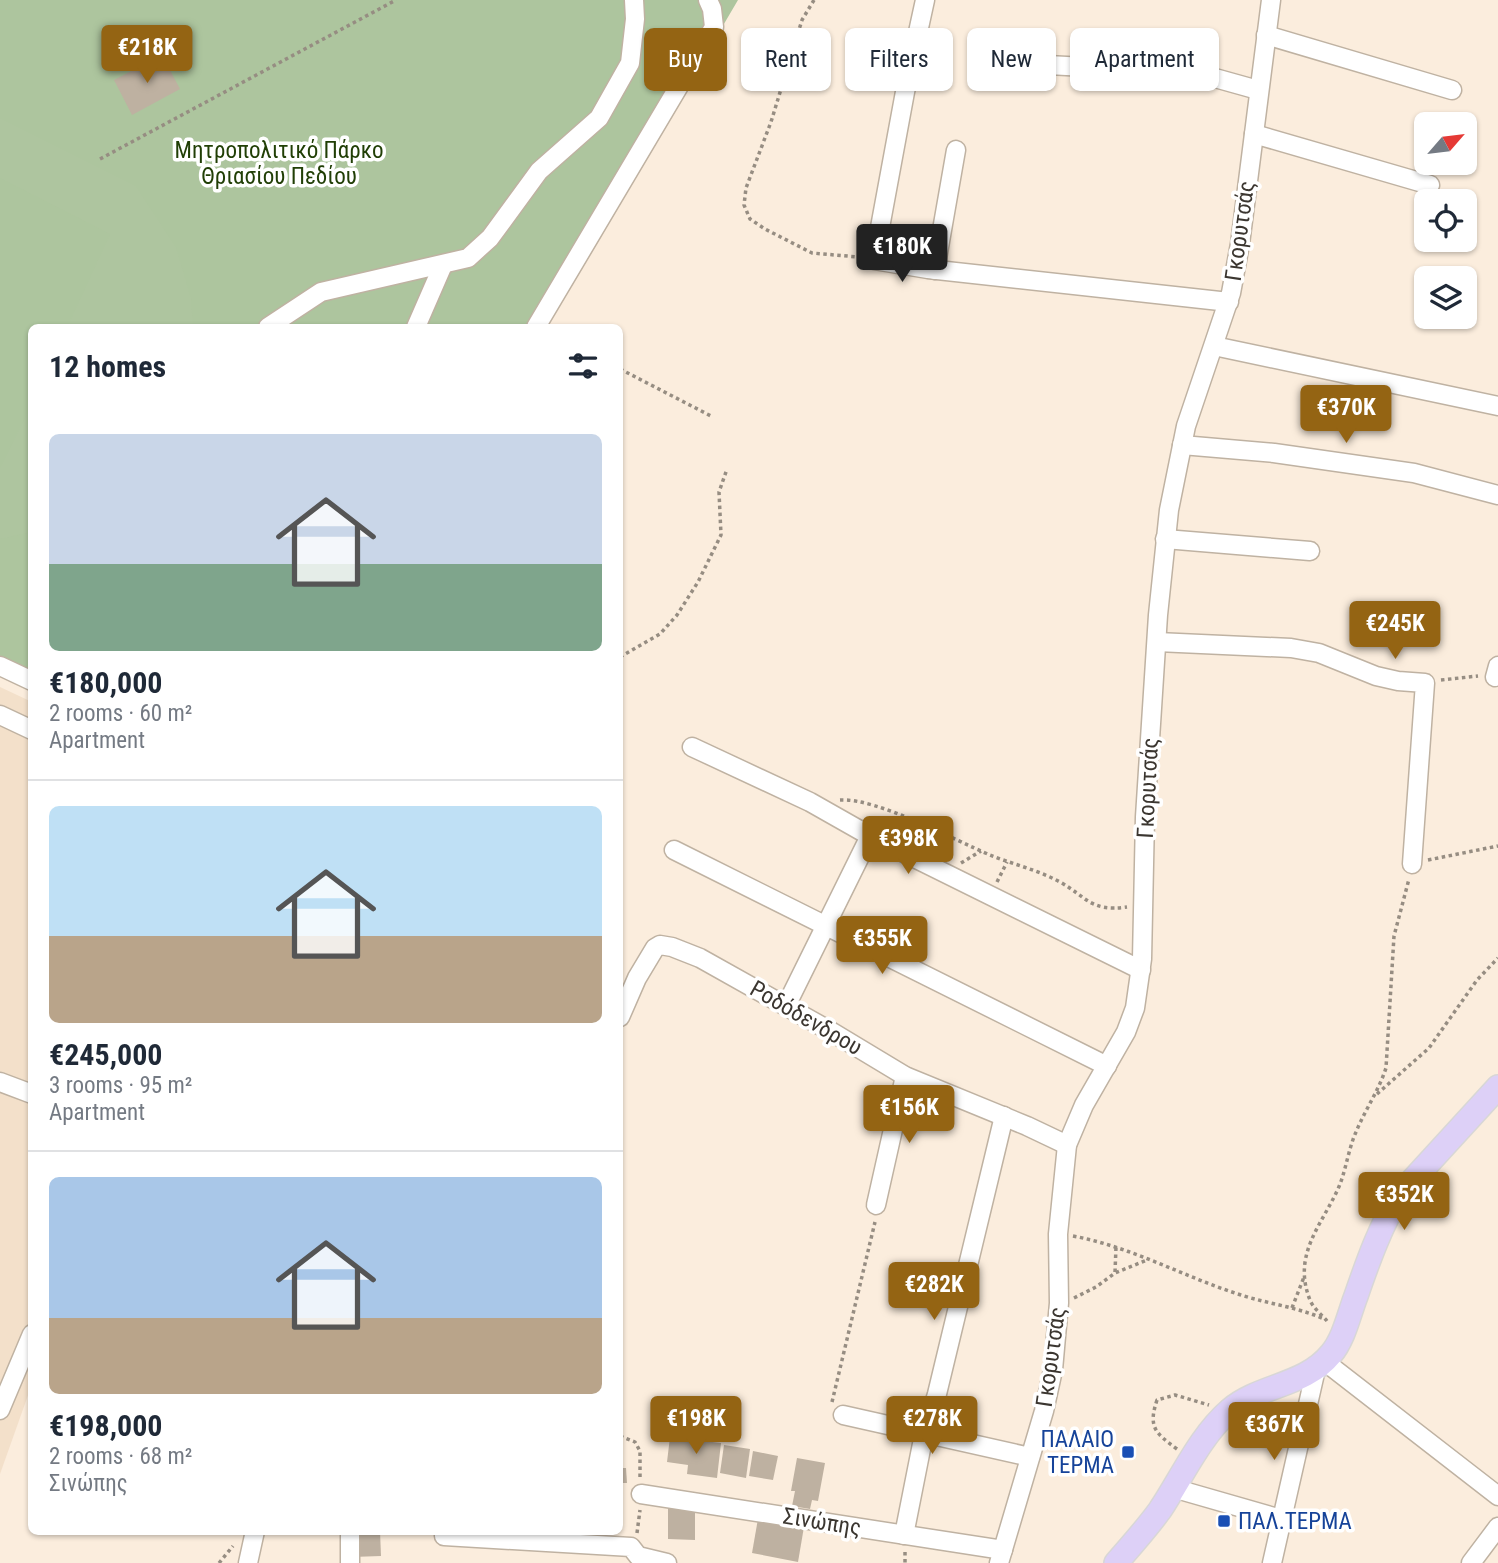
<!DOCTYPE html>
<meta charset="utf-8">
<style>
:root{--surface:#fff;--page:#f6f6f7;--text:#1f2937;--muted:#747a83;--line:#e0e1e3;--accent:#946413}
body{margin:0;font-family:"Roboto Condensed",sans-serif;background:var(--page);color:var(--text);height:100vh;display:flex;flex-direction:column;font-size:26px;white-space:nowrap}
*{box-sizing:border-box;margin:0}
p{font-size:23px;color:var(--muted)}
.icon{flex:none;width:38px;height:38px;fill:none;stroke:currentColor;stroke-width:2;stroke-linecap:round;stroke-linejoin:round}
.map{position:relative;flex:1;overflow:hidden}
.drawer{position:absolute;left:28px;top:324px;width:595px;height:1211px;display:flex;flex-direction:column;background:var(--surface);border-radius:10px;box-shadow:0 2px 5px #0004}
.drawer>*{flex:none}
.top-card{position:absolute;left:644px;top:28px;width:665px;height:63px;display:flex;gap:14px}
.needle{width:46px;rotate:62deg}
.tools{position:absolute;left:1414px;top:112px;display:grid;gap:14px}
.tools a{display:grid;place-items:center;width:63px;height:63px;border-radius:10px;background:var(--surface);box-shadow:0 2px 5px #0004;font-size:35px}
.price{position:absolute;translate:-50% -60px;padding:0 16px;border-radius:7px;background:var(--accent);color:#fff;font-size:23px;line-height:46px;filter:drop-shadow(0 2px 4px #0008)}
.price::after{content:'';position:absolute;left:50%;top:42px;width:21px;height:16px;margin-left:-10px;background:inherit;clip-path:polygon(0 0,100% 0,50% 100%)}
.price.selected{background:#222;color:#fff}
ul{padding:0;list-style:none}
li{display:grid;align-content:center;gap:14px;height:371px;padding:0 21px}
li+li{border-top:2px solid var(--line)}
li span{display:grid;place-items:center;height:217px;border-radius:10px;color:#555}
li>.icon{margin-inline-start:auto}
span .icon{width:126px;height:126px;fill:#fffc;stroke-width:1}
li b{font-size:30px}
h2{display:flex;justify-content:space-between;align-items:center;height:84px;padding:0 21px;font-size:30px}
.chip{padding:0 24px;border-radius:10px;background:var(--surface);box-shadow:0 2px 5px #0004;font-size:24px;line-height:63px}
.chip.selected{background:var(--accent);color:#fff}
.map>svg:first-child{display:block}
.built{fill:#f3e0ca}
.green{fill:#adc59e}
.forest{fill:#aec59f}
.building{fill:#beb1a1}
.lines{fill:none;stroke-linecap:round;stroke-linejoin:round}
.minor-casing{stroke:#bfb2a2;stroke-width:21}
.major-casing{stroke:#d8d7d6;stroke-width:26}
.path{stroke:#968d82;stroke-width:3.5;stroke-dasharray:3.5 3.5;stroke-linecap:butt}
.minor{stroke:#fff;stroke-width:18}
.major{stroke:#ddd0f7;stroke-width:23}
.transit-dot{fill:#1a4fb4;stroke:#fff;stroke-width:2.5}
.labels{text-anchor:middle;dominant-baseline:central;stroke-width:7;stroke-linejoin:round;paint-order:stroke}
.park-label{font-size:23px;fill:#213f06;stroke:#fff}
.street-label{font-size:23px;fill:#3b3630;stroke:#fff}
.transit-label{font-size:23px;fill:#164399;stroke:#fff;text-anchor:end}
</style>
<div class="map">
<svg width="1498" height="1563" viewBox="0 0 1498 1563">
<rect width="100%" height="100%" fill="#fbeddd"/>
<polygon class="built" points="0,687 32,702 32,1384 0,1474"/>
<polygon class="green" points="0,0 738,0 546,327 32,327 31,683 0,667"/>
<g class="forest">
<polygon points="0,118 136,186 176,247 191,298 193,327 67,327 110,234 0,178"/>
<polygon points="31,405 31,532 0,539 0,468"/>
</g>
<g class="building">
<polygon points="162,55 180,89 132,115 114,80"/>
<polygon points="670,1437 721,1443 717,1478 687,1474 688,1465 667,1462"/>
<polygon points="724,1445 750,1449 746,1478 720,1473"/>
<polygon points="753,1451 778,1456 773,1480 749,1476"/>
<polygon points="797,1458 825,1463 818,1501 812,1500 810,1509 792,1506 795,1491 791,1491"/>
<polygon points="620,1468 626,1468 627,1483 620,1483"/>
<polygon points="668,1503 695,1503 695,1540 668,1539"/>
<polygon points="759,1513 805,1521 798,1562 752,1553"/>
<polygon points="351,1531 380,1531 381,1556 352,1557"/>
</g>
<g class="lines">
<defs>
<g id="minor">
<polyline points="925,0 905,92 874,260 928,269 1229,302"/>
<polyline points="1266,35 1452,90"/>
<polyline points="1048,65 1197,73 1258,90"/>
<polyline points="1254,134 1430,185"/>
<polyline points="935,270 956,150"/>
<polyline points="268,327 321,292 468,258 490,238 539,171 599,118 630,63 635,19 634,0"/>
<polyline points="416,327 443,265"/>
<polyline points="536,327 714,27 712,9 708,0"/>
<polyline points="1214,346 1498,406"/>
<polyline points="1182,445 1274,453 1414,473 1498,495"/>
<polyline points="1165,539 1310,551"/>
<polyline points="1157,642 1291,648 1319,653 1376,676 1398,681 1425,683 1412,864"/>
<polyline points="0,666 32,681"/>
<polyline points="1495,677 1498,666"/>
<polyline points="0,715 32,730"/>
<polyline points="692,747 810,802 870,836 1141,970"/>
<polyline points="674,850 1107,1066"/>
<polyline points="786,1006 870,836"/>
<polyline points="620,1017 637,978 655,948 660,945 672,947 700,958 832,1032 905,1076 1027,1126 1067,1145"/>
<polyline points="0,1082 32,1094"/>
<polyline points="876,1205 905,1076"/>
<polyline points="1324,1361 1498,1496"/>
<polyline points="0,1410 32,1334"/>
<polyline points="843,1415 1030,1457"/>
<polyline points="1173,1488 1281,1519"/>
<polyline points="641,1494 1003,1550"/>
<polyline points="904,1535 922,1444 937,1394 1004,1116"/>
<polyline points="444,1536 631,1547 638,1556 667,1563"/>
<polyline points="248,1563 255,1531"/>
<polyline points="350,1563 350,1531"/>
<polyline points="999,1563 1044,1411 1053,1370 1059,1303 1058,1234 1067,1145 1084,1105 1126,1032 1135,1008 1142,959 1145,817 1158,615 1169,510 1186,426 1231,293 1240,244 1271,0"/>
<polyline points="1272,1563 1316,1369"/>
<polyline points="1471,1563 1498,1527"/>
</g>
<path id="major" d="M1116,1563C1131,1546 1147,1528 1160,1510C1182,1477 1200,1436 1230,1410C1259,1385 1305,1386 1331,1354C1344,1339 1349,1314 1356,1296C1368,1261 1381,1225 1400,1194L1498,1087"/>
</defs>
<use href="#minor" class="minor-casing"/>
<use href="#major" class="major-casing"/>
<g class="path">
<polyline points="814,0 802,20 771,122 746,188 744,205 750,219 765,229 812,253 858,257"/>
<polyline points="100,159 396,0"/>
<polyline points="620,369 711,416"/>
<polyline points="620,657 660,634 677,615 698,582 721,535 719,492 727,469"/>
<polyline points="1441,680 1478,676"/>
<path d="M840,800C878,798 952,839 990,855C1012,864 1038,870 1060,882C1087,897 1090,912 1127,907"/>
<polyline points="1428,860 1498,846"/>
<polyline points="961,863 981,851"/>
<polyline points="997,882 1007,862"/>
<polyline points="1377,1094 1429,1048 1477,980 1498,958"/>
<path d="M1073,1236C1132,1247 1184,1277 1241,1295C1269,1304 1297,1307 1324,1319"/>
<polyline points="1115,1272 1116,1247"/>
<polyline points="1074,1298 1096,1287 1115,1273 1147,1260"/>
<polyline points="1292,1308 1304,1277"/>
<path d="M1327,1321C1322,1315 1313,1308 1310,1300C1292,1255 1321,1226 1338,1189C1346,1171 1348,1150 1356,1132C1365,1110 1379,1090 1386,1068L1394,936L1409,879"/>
<polyline points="832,1402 875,1222"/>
<polyline points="620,1436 635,1442 640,1451 640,1478"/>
<path d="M1177,1449C1155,1433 1148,1427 1157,1400L1175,1395L1209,1405"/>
<polyline points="637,1533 640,1510"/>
<polyline points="905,1552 905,1563"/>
<polyline points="219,1563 233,1546"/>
</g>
<use href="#minor" class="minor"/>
<use href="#major" class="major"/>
</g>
<g class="transit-dot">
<rect x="1121" y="1445" width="14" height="14" rx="3.5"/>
<rect x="1217" y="1514" width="14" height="14" rx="3.5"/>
</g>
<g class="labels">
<g class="park-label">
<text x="279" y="150">Μητροπολιτικό Πάρκο<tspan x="279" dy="26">Θριασίου Πεδίου</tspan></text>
</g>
<g class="street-label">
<text transform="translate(1240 231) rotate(-82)">Γκορυτσάς</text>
<text transform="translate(1148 788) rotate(-87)">Γκορυτσάς</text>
<text transform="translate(806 1018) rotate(30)">Ροδόδενδρου</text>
<text transform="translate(1051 1357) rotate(-82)">Γκορυτσάς</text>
<text transform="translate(822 1522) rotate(9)">Σινώπης</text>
</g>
<g class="transit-label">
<text x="1114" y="1439">ΠΑΛΑΙΟ<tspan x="1114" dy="26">ΤΕΡΜΑ</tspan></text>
<text x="1238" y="1521" text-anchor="start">ΠΑΛ.ΤΕΡΜΑ</text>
</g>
</g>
</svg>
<div class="tools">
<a><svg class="needle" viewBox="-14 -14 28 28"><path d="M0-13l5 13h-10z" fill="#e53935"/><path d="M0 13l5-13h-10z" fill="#747a83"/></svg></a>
<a><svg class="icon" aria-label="locate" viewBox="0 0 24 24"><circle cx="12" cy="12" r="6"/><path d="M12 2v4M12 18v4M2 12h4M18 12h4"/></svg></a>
<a><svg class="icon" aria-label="layers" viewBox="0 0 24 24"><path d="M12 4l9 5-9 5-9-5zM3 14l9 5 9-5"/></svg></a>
</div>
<b class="price" style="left:147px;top:85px">€218K</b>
<b class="price selected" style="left:902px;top:284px">€180K</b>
<b class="price" style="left:1346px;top:445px">€370K</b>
<b class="price" style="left:1395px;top:661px">€245K</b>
<b class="price" style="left:908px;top:876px">€398K</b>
<b class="price" style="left:882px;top:976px">€355K</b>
<b class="price" style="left:909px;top:1145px">€156K</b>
<b class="price" style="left:1404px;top:1232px">€352K</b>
<b class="price" style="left:934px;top:1322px">€282K</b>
<b class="price" style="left:696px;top:1456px">€198K</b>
<b class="price" style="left:932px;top:1456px">€278K</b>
<b class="price" style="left:1274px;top:1462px">€367K</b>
<div class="top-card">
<a class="chip selected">Buy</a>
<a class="chip">Rent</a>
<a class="chip">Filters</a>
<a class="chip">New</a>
<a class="chip">Apartment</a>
</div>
<section class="drawer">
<h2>12 homes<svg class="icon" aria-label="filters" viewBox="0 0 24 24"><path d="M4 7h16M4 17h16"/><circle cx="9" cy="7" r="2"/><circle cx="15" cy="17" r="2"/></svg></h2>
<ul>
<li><span style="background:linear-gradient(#c9d6e8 60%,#7fa58c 0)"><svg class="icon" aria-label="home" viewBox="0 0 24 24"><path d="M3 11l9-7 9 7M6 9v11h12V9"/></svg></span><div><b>€180,000</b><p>2 rooms · 60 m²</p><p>Apartment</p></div></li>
<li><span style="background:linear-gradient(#bfe0f5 60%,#b9a48a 0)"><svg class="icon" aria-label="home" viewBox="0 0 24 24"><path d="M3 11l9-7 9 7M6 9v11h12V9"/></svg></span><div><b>€245,000</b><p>3 rooms · 95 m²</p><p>Apartment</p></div></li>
<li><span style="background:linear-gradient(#a9c7e8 65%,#b9a48a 0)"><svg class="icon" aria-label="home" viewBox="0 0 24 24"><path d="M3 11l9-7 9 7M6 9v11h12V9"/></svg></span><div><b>€198,000</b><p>2 rooms · 68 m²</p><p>Σινώπης</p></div></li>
</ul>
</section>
</div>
